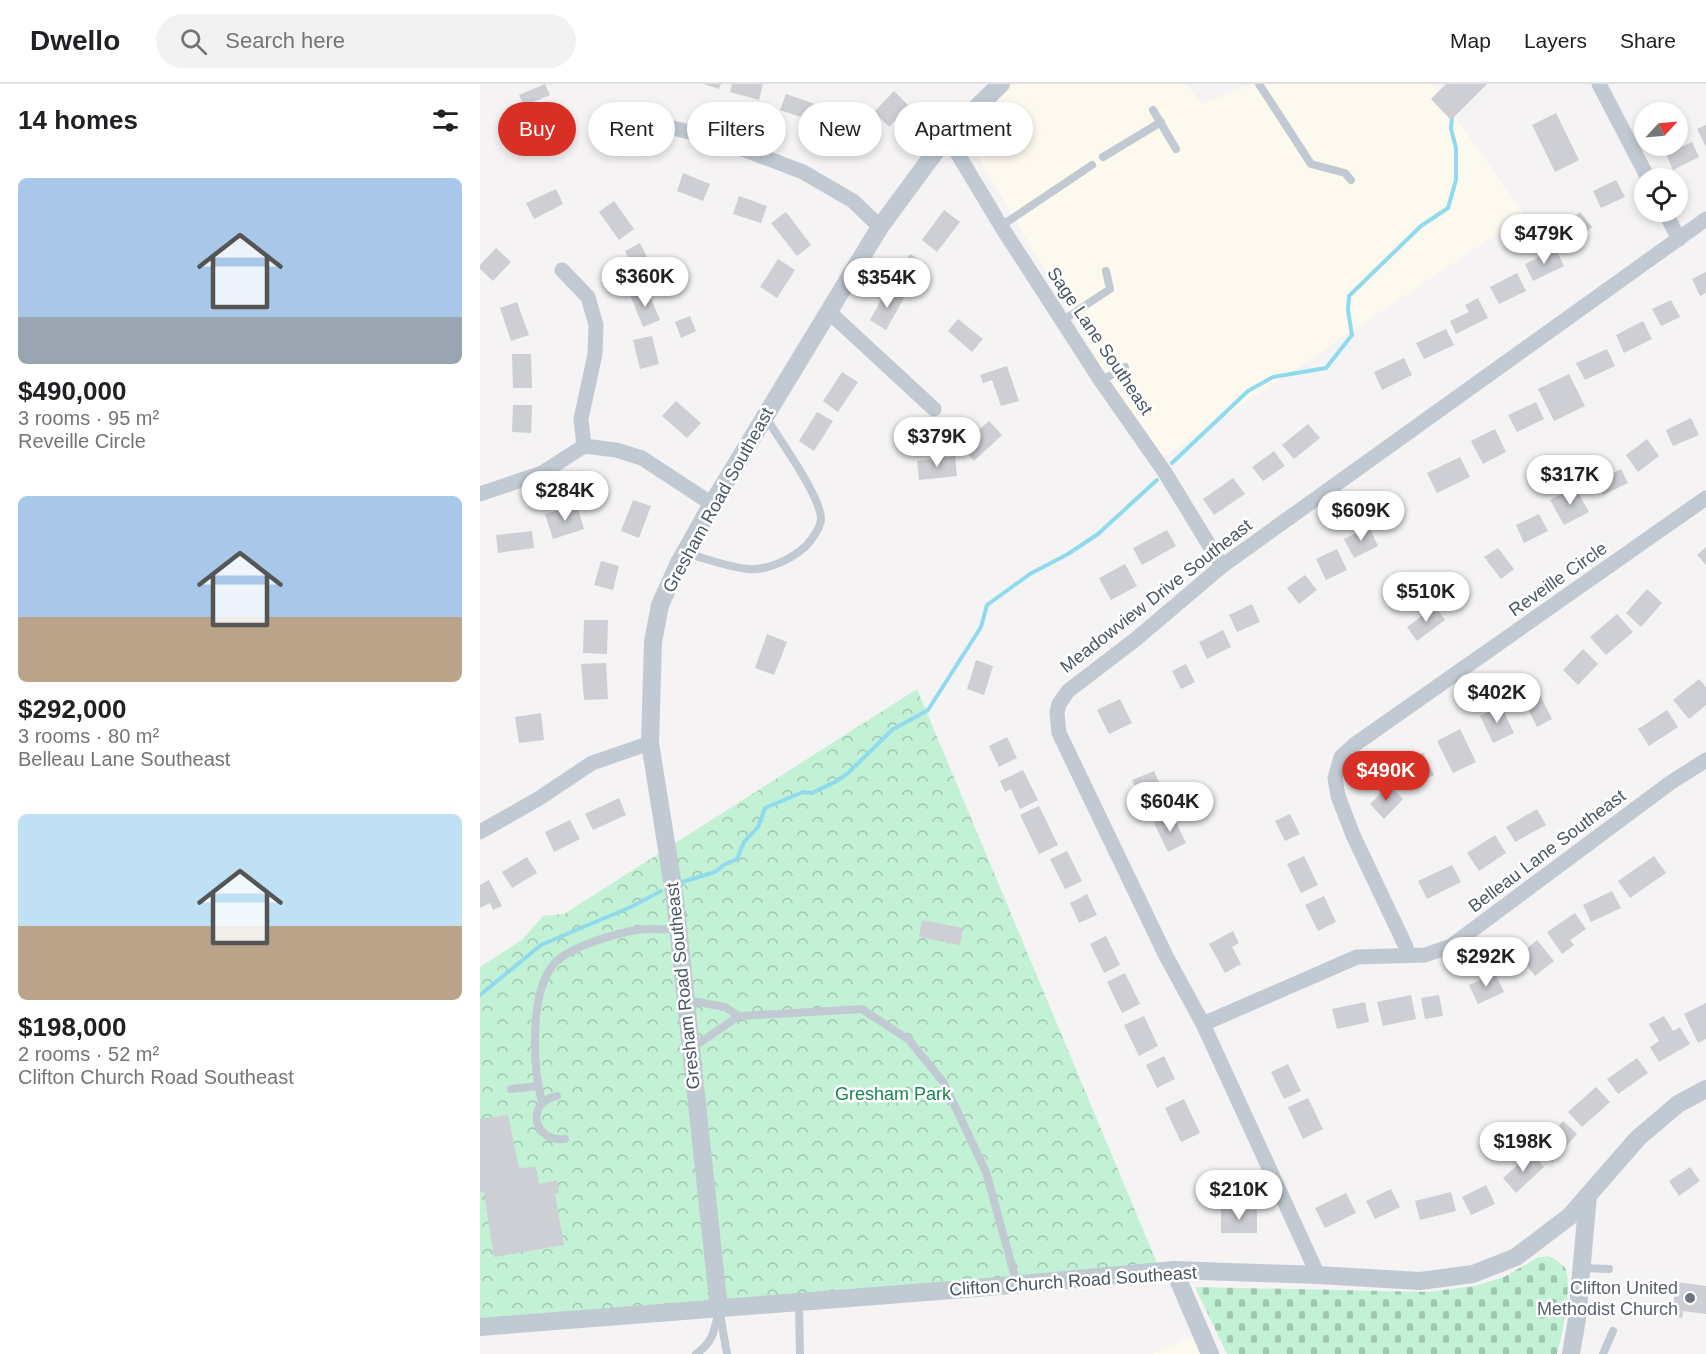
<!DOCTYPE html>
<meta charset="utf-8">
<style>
:root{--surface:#fff;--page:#f2f2f2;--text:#202124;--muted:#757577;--line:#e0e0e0;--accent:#d93025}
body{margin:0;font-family:Helvetica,sans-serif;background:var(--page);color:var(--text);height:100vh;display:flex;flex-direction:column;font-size:22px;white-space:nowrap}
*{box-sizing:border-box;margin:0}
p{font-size:20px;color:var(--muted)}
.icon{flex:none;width:33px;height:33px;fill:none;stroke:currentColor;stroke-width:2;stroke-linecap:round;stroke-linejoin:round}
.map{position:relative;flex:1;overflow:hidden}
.details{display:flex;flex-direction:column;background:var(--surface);width:480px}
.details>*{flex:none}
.banner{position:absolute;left:18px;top:18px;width:570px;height:54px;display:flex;gap:12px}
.needle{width:39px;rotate:64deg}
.controls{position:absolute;left:1154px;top:18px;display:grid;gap:12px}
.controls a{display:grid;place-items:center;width:54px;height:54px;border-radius:50%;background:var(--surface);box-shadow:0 3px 9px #0003;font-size:30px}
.price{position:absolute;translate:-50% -51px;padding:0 14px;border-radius:21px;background:#fff;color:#222;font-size:20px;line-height:39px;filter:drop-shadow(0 2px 3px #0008)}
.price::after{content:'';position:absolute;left:50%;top:36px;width:18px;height:14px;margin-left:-9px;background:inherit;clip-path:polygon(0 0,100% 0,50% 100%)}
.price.selected{background:var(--accent);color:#fff}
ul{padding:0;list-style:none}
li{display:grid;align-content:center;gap:12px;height:318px;padding:0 18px}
li span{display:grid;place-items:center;height:186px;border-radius:9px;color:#555}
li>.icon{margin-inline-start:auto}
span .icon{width:108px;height:108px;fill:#fffc;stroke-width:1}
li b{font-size:26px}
h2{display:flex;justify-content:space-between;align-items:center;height:72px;padding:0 18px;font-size:26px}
.pill{padding:0 21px;border-radius:27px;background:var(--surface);box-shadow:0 3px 9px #0003;font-size:21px;line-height:54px}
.pill.selected{background:var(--accent);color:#fff}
header{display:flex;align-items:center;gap:36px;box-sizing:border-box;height:84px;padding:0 30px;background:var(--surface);border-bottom:2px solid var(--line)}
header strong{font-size:28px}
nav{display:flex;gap:33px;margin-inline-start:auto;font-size:21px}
.search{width:420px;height:54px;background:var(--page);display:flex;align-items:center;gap:15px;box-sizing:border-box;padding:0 21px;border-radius:33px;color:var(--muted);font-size:22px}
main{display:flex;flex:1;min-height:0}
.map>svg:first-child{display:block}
.commercial{fill:#fdf9ef}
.cemetery{fill:url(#cemetery-stones)}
.park{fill:url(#park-crowns)}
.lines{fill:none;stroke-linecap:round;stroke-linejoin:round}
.stream{stroke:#90daee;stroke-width:4}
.building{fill:#cdcfd5}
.service{stroke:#c1cad2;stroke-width:8}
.minor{stroke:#c1cad2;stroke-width:15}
.tertiary{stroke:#c1cad2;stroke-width:18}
.worship-dot{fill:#6b7280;stroke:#fff;stroke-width:2}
.labels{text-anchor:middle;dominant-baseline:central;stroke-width:5;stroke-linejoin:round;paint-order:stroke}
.street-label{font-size:18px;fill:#4a5661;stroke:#fff}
.park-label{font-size:18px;fill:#17864f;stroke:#fff}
.worship-label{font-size:18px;fill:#5b616d;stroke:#fff;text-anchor:end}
</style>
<header>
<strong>Dwello</strong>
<div class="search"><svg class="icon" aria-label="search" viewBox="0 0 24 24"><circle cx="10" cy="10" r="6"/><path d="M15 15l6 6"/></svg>Search here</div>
<nav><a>Map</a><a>Layers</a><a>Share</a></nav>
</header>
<main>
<section class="details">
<h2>14 homes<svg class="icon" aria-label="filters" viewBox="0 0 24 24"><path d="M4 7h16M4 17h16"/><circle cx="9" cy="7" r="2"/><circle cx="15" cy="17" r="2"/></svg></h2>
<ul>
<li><span style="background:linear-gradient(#a9c7e8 75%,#9aa5b1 0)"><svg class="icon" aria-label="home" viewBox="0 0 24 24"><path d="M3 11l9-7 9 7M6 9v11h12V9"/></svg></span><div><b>$490,000</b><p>3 rooms · 95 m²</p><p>Reveille Circle</p></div></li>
<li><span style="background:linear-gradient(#a9c7e8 65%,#b9a48a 0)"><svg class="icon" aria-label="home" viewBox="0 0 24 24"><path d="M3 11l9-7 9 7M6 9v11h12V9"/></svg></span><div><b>$292,000</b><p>3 rooms · 80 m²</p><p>Belleau Lane Southeast</p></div></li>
<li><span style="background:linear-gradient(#bfe0f5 60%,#b9a48a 0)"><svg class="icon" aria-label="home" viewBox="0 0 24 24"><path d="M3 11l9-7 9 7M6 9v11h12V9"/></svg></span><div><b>$198,000</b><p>2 rooms · 52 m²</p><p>Clifton Church Road Southeast</p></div></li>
</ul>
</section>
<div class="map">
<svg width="1226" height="1270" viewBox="0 0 1226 1270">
<defs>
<pattern id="cemetery-stones" width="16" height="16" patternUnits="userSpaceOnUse" patternTransform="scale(1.5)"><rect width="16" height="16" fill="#c3f1d5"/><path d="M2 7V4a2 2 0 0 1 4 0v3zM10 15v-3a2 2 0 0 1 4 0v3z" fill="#a0c6b0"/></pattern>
<pattern id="park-crowns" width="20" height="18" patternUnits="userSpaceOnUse" patternTransform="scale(1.5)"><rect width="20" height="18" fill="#c3f1d5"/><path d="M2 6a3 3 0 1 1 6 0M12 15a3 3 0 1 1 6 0" fill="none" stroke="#a0c6b0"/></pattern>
</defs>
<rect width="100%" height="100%" fill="#f5f3f3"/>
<g class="commercial">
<polygon points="529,0 706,0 722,20 772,0 952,0 1045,131 678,377 485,51"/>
<polygon points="722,1248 733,1270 672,1270"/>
</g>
<path class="cemetery" d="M1068,1172C1074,1175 1083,1179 1086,1186C1092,1202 1082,1253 1077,1270H747L715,1203L948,1208L994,1202L1024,1193L1057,1174Z"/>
<polygon class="park" points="437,605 682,1191 0,1243 0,883 42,856 63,832 84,830"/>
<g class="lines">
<g class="stream">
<polyline points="692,379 768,307 793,293 846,284 872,251 868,226 869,212 941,142 968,124 976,96 976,64 971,45 972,33"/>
<polyline points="202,798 235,788 244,781 257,775 264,758 278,743 285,724 323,708 332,709 355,698 367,690 412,646 448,626 501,543 507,521 550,490 588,470 618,450 677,396"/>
<polyline points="0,911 61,861 153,822 181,807"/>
</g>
</g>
<g class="building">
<polygon points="65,0 70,11 44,22 39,11"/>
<polygon points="224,0 241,0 239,5"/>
<polygon points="252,0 283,0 279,16 250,8"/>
<polygon points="966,0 1007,0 971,36 951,15"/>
<polygon points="414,7 429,22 409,43 394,28"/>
<polygon points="306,10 335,20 330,36 300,26"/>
<polygon points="72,22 77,32 80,30 87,46 64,56 53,30"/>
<polygon points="1076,29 1099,76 1075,88 1052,41"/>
<polygon points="362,39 398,47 395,65 358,58"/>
<polygon points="1226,41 1226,63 1217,45"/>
<polygon points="1212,58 1219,73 1193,86 1186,70"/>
<polygon points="203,89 230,100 223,117 197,107"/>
<polygon points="1136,96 1145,113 1121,124 1113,107"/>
<polygon points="76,105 83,120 54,135 46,119"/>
<polygon points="259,112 287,122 281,139 253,130"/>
<polygon points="134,117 154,145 139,156 119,128"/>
<polygon points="464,126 480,138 457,168 442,156"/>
<polygon points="306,128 331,161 317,172 291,139"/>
<polygon points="1100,128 1112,143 1092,160 1080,145"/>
<polygon points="160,159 176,191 161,198 145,167"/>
<polygon points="16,164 31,178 13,197 0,185 0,181"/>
<polygon points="1076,165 1084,182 1053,197 1045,180"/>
<polygon points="430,170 446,180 428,209 412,199"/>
<polygon points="298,175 315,186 297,214 280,203"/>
<polygon points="1226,188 1226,209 1220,212 1212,195"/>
<polygon points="1037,189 1046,207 1019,220 1010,203"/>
<polygon points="167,205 180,236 163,243 150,211"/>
<polygon points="407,205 424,214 406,246 390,236"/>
<polygon points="998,214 1008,234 976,250 970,237 989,228 985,221"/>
<polygon points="1191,216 1200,233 1181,242 1172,225"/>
<polygon points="37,218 49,251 31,257 20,224"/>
<polygon points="210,232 216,247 201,254 195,238"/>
<polygon points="478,235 503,255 492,268 468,247"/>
<polygon points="1163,237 1172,255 1144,269 1136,251"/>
<polygon points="966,245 974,261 944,275 936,259"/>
<polygon points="172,252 179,280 160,285 153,256"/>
<polygon points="1127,265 1135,282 1105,296 1096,279"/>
<polygon points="32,270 51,270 52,304 33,304"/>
<polygon points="924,274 932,291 902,306 894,288"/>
<polygon points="527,282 539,317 521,322 512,296 503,299 500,291"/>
<polygon points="362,288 378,298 358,328 343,317"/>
<polygon points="1089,290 1105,322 1074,337 1058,305"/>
<polygon points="196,317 221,339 207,354 182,332"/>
<polygon points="1056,318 1064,335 1037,348 1028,331"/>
<polygon points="33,321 52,321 51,349 32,348"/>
<polygon points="337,328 353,337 334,367 319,357"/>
<polygon points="1211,334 1219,351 1193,362 1186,346"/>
<polygon points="509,337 522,351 494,377 481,362"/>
<polygon points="828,340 840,354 814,375 802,361"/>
<polygon points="1015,345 1026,368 1003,380 991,357"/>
<polygon points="1167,355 1179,372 1158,388 1146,371"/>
<polygon points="794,367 805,382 783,397 772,383"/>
<polygon points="475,372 477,392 439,396 437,377"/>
<polygon points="980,373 990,393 957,409 947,389"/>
<polygon points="1141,385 1148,399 1123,411 1116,397"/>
<polygon points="753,394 765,410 734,431 723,415"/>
<polygon points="1095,403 1109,428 1084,441 1070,416"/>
<polygon points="153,416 171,422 159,454 141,447"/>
<polygon points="97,421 104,445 73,455 65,430"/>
<polygon points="1059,430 1068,447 1044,459 1036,441"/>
<polygon points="889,443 898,462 874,474 864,455"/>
<polygon points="687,446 696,462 662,481 653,464"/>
<polygon points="52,447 54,464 18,469 16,451"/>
<polygon points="1226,463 1226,481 1217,471"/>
<polygon points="1018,464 1034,485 1021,495 1004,473"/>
<polygon points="857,465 867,486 846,496 836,475"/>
<polygon points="121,477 139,482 133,506 114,501"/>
<polygon points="645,480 657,502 631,516 619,494"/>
<polygon points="825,491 837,506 819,520 807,504"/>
<polygon points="1167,505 1182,519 1161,543 1146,529"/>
<polygon points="772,520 780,538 757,548 749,531"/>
<polygon points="955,522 965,536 937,557 927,543"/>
<polygon points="1137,530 1153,548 1126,571 1110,553"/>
<polygon points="104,536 128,536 127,570 103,569"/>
<polygon points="743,546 751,563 727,575 719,558"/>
<polygon points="287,550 307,558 294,591 275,584"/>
<polygon points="1103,565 1118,580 1098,601 1083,586"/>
<polygon points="496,576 513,582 504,611 487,605"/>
<polygon points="126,579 128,615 104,616 101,580"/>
<polygon points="706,580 715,598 701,605 692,587"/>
<polygon points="1219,595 1226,603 1226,621 1209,635 1193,616"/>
<polygon points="1056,603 1072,635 1057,643 1041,611"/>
<polygon points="640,615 652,639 629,650 617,626"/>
<polygon points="1021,622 1034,649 1013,659 1000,632"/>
<polygon points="1187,626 1198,643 1169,662 1158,645"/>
<polygon points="61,629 64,656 39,659 35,633"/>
<polygon points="980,645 996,678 973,689 957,657"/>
<polygon points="527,653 537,674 519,683 509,662"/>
<polygon points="943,669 954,691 929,703 918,681"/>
<polygon points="543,686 558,716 540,725 531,705 525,708 520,697"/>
<polygon points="674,687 682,705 660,715 652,696"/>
<polygon points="909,701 923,715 904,735 890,720"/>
<polygon points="139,714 146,731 113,746 105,730"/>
<polygon points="559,722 578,761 559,770 540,731"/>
<polygon points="1057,725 1066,741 1035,758 1026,743"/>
<polygon points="692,730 706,759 688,768 674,739"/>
<polygon points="810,730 820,750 805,757 795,737"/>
<polygon points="90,736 100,755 74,768 65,748"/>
<polygon points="1015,751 1026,769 999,787 987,769"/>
<polygon points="587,767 602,797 585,805 570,775"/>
<polygon points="824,772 838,801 821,809 807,780"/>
<polygon points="1174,772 1186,789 1150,814 1138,797"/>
<polygon points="47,773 57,789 32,804 22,788"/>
<polygon points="972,781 981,798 947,815 938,797"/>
<polygon points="9,796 22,822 13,826 10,819 0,824 0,801"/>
<polygon points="1132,807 1141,824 1111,838 1103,821"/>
<polygon points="607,810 617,831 599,839 590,819"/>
<polygon points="844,812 856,838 838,847 825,821"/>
<polygon points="1095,829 1106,845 1090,856 1094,861 1082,870 1067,848"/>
<polygon points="442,836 483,844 480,861 439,853"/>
<polygon points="753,847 759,859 752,863 761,880 745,889 729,860"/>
<polygon points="626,852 640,881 624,889 610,860"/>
<polygon points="1057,856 1074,877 1055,892 1039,871"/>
<polygon points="645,889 660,920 642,929 627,898"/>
<polygon points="1015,889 1024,908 998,920 989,901"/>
<polygon points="931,911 936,935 903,942 897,918"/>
<polygon points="959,911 963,932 945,935 941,914"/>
<polygon points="885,918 889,938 857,945 852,925"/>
<polygon points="1226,919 1226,955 1218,959 1204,930"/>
<polygon points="664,932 678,962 659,972 644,941"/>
<polygon points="1184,932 1193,947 1200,943 1210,960 1179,978 1170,963 1179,957 1169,940"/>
<polygon points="684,972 695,995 677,1004 666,981"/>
<polygon points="1157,974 1168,989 1138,1010 1127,995"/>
<polygon points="808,980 821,1007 804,1015 791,988"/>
<polygon points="1116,1003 1130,1018 1102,1043 1088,1028"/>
<polygon points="828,1014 843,1045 823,1055 808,1023"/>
<polygon points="704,1015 720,1049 701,1058 685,1024"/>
<polygon points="28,1031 39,1084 56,1083 59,1100 77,1096 79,1109 75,1110 84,1161 14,1173 4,1108 0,1108 0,1035"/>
<polygon points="1083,1037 1097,1050 1072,1078 1058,1065"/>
<polygon points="1051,1069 1064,1083 1036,1109 1023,1094"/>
<polygon points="1210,1083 1220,1097 1199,1112 1189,1097"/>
<polygon points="1006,1101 1015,1120 991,1131 982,1113"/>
<polygon points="911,1105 920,1123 895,1135 886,1117"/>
<polygon points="971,1108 976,1127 940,1136 935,1117"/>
<polygon points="866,1109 876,1129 845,1144 835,1124"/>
<polygon points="741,1125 777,1126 777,1149 741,1149"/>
<polygon points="1196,1198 1226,1202 1226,1230 1203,1227 1202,1234 1192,1232"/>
</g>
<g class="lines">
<g class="service">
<polyline points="779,0 831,80 865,89 871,96"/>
<polyline points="673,26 696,65"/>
<polyline points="623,73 681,38"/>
<polyline points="521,142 612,81"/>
<polyline points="582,237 630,205 626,187"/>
<polyline points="621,297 645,283"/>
<path d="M205,469C225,474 247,483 268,485C287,487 312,475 326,462C332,455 341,444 341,434C340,412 299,354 286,334"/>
<polyline points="207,916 245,923 259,932"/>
<polyline points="212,964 259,932 382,925 429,956 464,999 506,1088 537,1200"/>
<polyline points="31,1005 58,1002"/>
<path d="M77,1012C45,1018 53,1059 85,1055"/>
<path d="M62,1019C53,983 49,911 73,881C88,863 134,850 156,846C170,844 184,846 198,845"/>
<polyline points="1102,1184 1129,1185"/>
<polyline points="319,1218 320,1270"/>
<polyline points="240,1230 247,1270"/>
<path d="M216,1270C234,1257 234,1247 239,1226"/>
<polyline points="1123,1270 1133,1247"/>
</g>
<g class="minor">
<polyline points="1119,0 1168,94"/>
<polyline points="173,39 234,54 323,88 373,117 400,143"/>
<polyline points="467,52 521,142 621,297 684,387 742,482"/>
<polyline points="1185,128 1199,155"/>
<polyline points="82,186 108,213 116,241 115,270 101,335 104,362"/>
<polyline points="348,227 454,325"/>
<polyline points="0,410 62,389 104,362 136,366 162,374 232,420"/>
<polyline points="0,748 58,715 112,679 170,659"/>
<polyline points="926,870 926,863 873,751 858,712 855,694 861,673 874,661 1226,414"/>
<polyline points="723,940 877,873 945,871 971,862 1190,699 1226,676"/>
<polyline points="838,1191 723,940 686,872 579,649 577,629 579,620 588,607 656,555 742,482 1226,135"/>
</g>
<g class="tertiary">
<polyline points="694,1186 730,1270"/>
<polyline points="239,1225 195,815 170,659 173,558 180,521 199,479 232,420 400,143 467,52 521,0"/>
<polyline points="0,1243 497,1204 694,1186 838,1191 940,1197 993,1190 1036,1173 1090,1132 1158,1054 1198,1020 1226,1005"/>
<polyline points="1091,1270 1097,1235 1108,1111"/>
</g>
</g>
<circle class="worship-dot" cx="1210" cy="1214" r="6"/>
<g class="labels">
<g class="street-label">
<text transform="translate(620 257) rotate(56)">Sage Lane Southeast</text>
<text transform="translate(238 416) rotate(-61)">Gresham Road Southeast</text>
<text transform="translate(1078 495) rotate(-35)">Reveille Circle</text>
<text transform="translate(676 512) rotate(-38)">Meadowview Drive Southeast</text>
<text transform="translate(1067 767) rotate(-37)">Belleau Lane Southeast</text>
<text transform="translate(203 902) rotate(-96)">Gresham Road Southeast</text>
<text transform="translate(593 1197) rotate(-4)">Clifton Church Road Southeast</text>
</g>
<g class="park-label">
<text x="413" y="1010">Gresham Park</text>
</g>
<g class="worship-label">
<text x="1198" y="1204">Clifton United<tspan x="1198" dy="21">Methodist Church</tspan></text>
</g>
</g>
</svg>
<div class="controls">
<a><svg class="needle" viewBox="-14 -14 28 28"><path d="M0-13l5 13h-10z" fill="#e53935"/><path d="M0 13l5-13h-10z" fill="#757577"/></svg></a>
<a><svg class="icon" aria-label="locate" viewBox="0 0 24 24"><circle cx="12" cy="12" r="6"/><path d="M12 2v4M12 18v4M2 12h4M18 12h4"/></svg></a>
</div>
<b class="price" style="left:1064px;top:181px">$479K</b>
<b class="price" style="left:165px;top:224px">$360K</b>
<b class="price" style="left:407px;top:225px">$354K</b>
<b class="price" style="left:457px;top:384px">$379K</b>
<b class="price" style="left:1090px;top:422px">$317K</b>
<b class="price" style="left:85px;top:438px">$284K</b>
<b class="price" style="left:881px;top:458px">$609K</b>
<b class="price" style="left:946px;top:539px">$510K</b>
<b class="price" style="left:1017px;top:640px">$402K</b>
<b class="price selected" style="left:906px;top:718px">$490K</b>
<b class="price" style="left:690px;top:749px">$604K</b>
<b class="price" style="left:1006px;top:904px">$292K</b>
<b class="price" style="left:1043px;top:1089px">$198K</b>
<b class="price" style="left:759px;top:1137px">$210K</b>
<div class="banner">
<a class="pill selected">Buy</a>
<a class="pill">Rent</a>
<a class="pill">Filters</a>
<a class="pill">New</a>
<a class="pill">Apartment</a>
</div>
</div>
</main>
